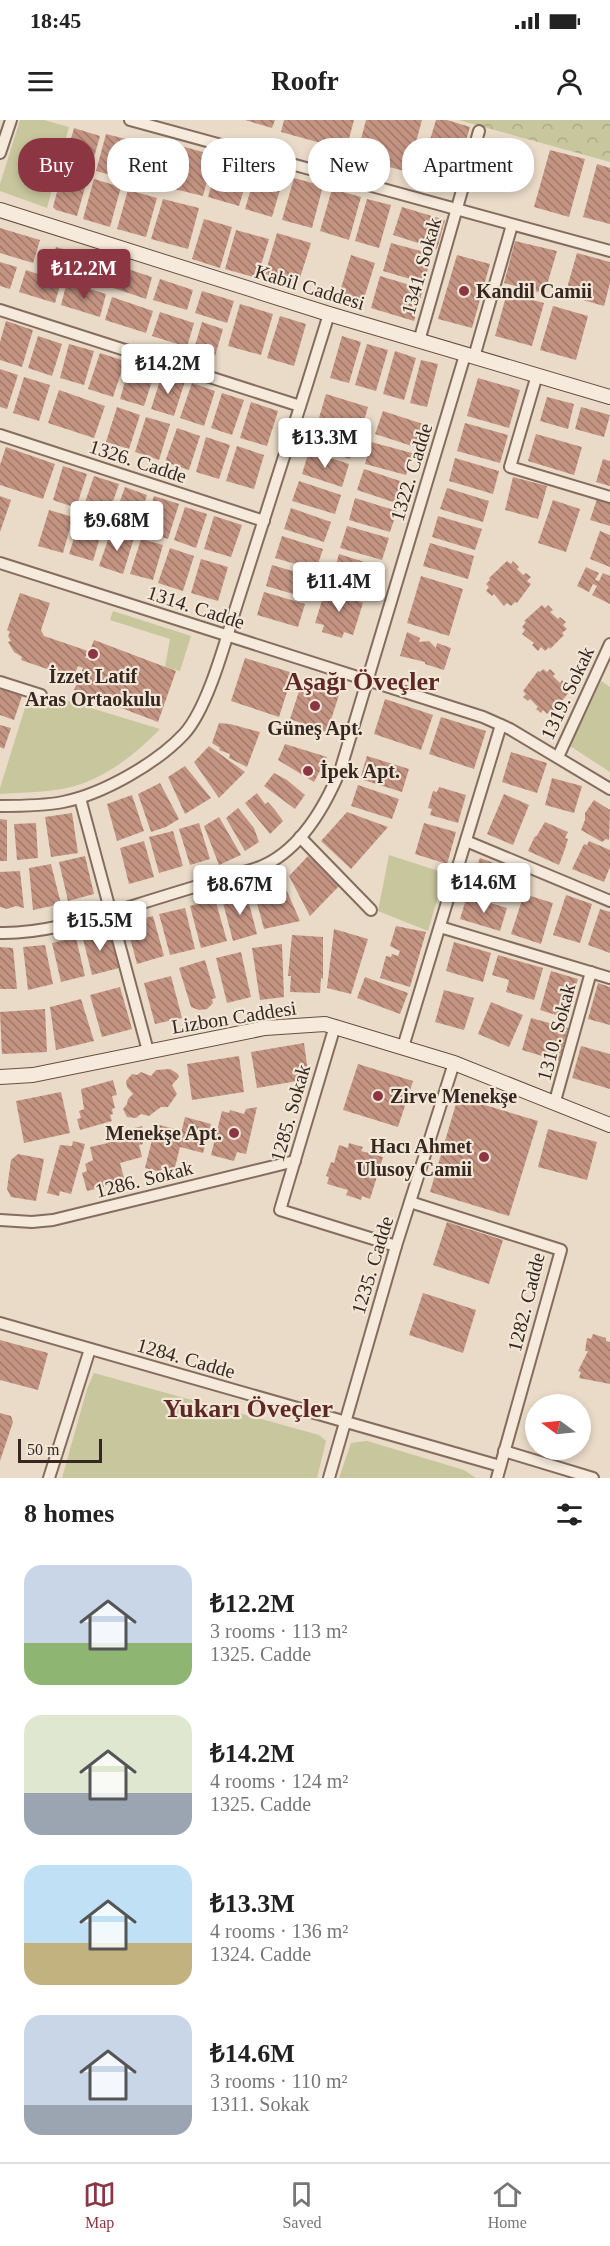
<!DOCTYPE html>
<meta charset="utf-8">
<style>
:root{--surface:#fff;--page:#f6f6f6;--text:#222;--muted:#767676;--line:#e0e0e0;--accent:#8c3643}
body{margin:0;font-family:"Times New Roman",serif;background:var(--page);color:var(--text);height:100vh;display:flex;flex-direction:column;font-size:22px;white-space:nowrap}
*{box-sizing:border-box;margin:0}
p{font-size:20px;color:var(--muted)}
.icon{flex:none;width:33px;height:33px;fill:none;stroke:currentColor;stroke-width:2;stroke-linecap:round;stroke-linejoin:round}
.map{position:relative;height:1358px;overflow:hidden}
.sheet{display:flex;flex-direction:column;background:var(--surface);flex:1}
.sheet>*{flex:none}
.guide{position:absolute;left:18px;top:18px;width:574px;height:54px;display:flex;gap:12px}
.needle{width:39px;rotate:285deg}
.tools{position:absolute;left:525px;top:1274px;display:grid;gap:12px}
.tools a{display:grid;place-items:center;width:66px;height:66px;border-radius:50%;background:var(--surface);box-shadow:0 3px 9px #0003;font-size:30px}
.scale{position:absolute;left:18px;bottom:15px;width:84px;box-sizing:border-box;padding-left:6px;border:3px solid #362821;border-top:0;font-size:16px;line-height:21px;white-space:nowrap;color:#362821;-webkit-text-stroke:4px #f2e6d7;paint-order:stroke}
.price{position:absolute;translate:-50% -51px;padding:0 14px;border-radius:6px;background:#fff;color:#222;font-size:20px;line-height:39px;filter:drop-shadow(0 2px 3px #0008)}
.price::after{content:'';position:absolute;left:50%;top:36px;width:18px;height:14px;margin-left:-9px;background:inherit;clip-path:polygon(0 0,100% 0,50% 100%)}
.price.active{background:var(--accent);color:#fff}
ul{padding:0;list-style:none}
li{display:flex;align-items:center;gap:18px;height:150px;padding:0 24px}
li span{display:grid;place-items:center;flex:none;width:168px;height:120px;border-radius:18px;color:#555}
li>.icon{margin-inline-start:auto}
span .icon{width:72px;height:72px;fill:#fffc;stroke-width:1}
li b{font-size:26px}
h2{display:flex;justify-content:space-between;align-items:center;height:72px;padding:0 24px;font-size:26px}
.tag{padding:0 21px;border-radius:24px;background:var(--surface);box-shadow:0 3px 9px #0003;font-size:21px;line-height:54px}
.tag.active{background:var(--accent);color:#fff}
.status{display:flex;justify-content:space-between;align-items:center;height:42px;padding:0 30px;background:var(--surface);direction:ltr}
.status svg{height:16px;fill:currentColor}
header{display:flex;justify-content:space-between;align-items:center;height:78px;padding:0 24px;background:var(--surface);font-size:27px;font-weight:700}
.tabs{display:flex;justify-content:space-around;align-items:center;height:84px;border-top:2px solid var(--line);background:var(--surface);font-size:16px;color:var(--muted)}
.tabs a{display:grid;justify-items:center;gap:3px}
.tabs .active{color:var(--accent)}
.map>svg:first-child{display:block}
.green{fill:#c7c69d}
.forest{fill:url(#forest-crowns)}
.building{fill:url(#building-back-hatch)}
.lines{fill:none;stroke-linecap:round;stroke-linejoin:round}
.street-casing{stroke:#846d5f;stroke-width:14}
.secondary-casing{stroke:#664f42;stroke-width:16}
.street{stroke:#f5eadb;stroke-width:10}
.secondary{stroke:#f5eadb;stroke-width:14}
.poi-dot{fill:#8c3643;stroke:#f2e6d7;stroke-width:2}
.labels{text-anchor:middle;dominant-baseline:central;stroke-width:4.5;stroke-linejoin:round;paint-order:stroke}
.street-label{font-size:20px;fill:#362821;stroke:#f2e6d7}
.poi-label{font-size:20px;font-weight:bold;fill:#362821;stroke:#f2e6d7;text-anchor:start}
.district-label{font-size:26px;font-weight:bold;fill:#5e2925;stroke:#f2e6d7}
</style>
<div class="status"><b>18:45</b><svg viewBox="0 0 49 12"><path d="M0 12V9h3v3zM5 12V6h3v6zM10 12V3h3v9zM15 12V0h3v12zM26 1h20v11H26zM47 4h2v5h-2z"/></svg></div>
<header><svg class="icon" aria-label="menu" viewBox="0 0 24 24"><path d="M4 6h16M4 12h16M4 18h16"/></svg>Roofr<svg class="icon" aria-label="person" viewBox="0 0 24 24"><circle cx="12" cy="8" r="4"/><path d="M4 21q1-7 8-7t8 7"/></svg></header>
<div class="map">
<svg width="610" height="1358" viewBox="0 0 610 1358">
<defs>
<pattern id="forest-crowns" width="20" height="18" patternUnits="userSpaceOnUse" patternTransform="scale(1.5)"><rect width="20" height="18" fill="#c7c69d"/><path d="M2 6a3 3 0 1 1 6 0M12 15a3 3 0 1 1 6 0" fill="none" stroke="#acaa87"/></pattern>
<pattern id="building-back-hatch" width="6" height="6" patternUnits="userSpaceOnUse" patternTransform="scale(1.5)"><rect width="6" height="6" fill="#c49483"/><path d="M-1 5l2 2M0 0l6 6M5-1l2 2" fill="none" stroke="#a0796b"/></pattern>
</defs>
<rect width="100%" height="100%" fill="#eadbc8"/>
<g class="green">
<polygon points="20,0 44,0 69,7 47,88 0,71 0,64"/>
<polygon points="113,491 191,516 180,551 165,547 170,519 110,500"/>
<polygon points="601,561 610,567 610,652 570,626"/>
<path d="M48,575L160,609C139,631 113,652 84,663C58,673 27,672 0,674V668L28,578L43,582Z"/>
<polygon points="389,735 445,753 428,811 378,791"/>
<polygon points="94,1253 319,1315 326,1321 317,1358 62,1358 87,1269"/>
<polygon points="367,1321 464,1350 476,1358 339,1358 351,1323"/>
</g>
<polygon class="forest" points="459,0 610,0 610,42 480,6"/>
<g class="building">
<polygon points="245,0 275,0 272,8"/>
<polygon points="284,0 354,0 346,30 281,12"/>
<polygon points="366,0 422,0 408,52 356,38"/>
<polygon points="436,0 447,0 470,7 453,63 420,53"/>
<polygon points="74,8 100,16 91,48 65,41"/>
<polygon points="106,14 134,21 125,59 96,51"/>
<polygon points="141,18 172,26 161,68 130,60"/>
<polygon points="177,25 214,35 203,76 166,67"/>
<polygon points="550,30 585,39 569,97 534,87"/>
<polygon points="220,37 251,46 239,86 208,77"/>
<polygon points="597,44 610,48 610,104 583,97"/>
<polygon points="257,49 284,56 272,97 245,89"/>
<polygon points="63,50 88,57 77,96 56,90 53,87"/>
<polygon points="294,58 323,66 312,108 282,100"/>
<polygon points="94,59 121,67 110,107 83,99"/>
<polygon points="332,69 361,77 349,120 320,111"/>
<polygon points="128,70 157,78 146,117 117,109"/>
<polygon points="163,79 199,88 188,129 151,119"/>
<polygon points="367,79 391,85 379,128 355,121"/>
<polygon points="402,87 445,100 437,129 393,115"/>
<polygon points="204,99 232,107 220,148 192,139"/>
<polygon points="0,108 40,120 33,143 0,133"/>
<polygon points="236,110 269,119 257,158 225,149"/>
<polygon points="277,113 311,123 298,164 265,154"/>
<polygon points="515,121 557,131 547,165 544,164 542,173 504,163"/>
<polygon points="391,123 432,134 424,163 383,151"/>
<polygon points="56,127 95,138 89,160 50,148"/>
<polygon points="577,133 610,142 610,163 604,186 565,175"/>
<polygon points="351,135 375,143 362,185 338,178"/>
<polygon points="457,135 490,144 472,208 438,199"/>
<polygon points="103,141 152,157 146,179 96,162"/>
<polygon points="0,142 17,147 10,169 0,166"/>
<polygon points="26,150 61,162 55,183 19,172"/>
<polygon points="380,156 423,169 414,201 371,188"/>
<polygon points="160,159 193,170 187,190 153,180"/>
<polygon points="67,162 106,174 100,197 61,185"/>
<polygon points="202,171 234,181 227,203 195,193"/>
<polygon points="507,173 544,183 532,226 495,216"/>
<polygon points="112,177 153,191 146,213 105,200"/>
<polygon points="240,184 273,194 261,235 228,226"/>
<polygon points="553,186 588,196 576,240 540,230"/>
<polygon points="160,192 194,203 187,227 152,216"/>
<polygon points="280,196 306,204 294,246 267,238"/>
<polygon points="6,201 33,210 22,247 0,240 0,222"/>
<polygon points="202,202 223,209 215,236 194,229"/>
<polygon points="38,216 62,224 52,256 28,248"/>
<polygon points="342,216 361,222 349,263 330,258"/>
<polygon points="69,224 94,231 84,265 60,258"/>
<polygon points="367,224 388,230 376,271 355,265"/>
<polygon points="395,231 416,238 404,280 383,274"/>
<polygon points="100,233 125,241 113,277 88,269"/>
<polygon points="421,240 438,244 427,287 410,283"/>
<polygon points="130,244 155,252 144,286 120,279"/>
<polygon points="0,249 18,255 7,289 0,287"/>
<polygon points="162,254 185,261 174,296 151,289"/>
<polygon points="24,257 50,265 39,301 13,293"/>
<polygon points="478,258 520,270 509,308 467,296"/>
<polygon points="192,263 215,271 204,306 180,298"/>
<polygon points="59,270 105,286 94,318 48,303"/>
<polygon points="222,273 244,280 232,315 211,308"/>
<polygon points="326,274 368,287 361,311 319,298"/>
<polygon points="547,277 574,284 568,309 540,301"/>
<polygon points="251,282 278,291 267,326 240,318"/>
<polygon points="117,287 140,295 129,329 106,322"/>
<polygon points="581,287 610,295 604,317 575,309"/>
<polygon points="383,291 423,304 415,327 375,314"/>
<polygon points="146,297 170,304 159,340 135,332"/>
<polygon points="465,303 508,315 500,343 457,331"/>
<polygon points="317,304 357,317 350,339 310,326"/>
<polygon points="177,308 200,316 189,350 165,342"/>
<polygon points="536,314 582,327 574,355 528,341"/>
<polygon points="206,317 230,325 219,359 196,352"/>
<polygon points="371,322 412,333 406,355 365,344"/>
<polygon points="237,326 264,335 254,369 226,361"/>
<polygon points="6,327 55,344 43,379 0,365 0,345"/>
<polygon points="309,331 349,344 342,367 302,354"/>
<polygon points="455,338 499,351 493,374 449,361"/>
<polygon points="603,339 610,341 610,366 596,362"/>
<polygon points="63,346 87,354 76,388 53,380"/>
<polygon points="364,349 406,363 399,384 357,370"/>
<polygon points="94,356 119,364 107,399 82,391"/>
<polygon points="513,357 547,366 538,399 505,390"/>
<polygon points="299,361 341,375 335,394 292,381"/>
<polygon points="125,367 147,375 136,409 113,401"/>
<polygon points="447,368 489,381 483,402 440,389"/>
<polygon points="0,376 11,380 0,412"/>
<polygon points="154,376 179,384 168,419 143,411"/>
<polygon points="355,378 397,391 390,412 349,400"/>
<polygon points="597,379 610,383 610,406 590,400"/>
<polygon points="553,380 580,389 566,432 538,423"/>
<polygon points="185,387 207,394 196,428 174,420"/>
<polygon points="291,388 331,402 324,422 284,409"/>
<polygon points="49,390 73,397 63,433 38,426"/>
<polygon points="214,396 242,405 231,437 204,429"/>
<polygon points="438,396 482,409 475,430 432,417"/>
<polygon points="80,400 103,407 93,441 69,434"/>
<polygon points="347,406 389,418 382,440 340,428"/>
<polygon points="111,411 134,418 123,454 99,446"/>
<polygon points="600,411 610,415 610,447 590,439"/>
<polygon points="282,416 323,429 316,450 275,438"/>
<polygon points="141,419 163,425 153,460 130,454"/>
<polygon points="430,423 474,436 468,459 423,446"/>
<polygon points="170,428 194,436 183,471 158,463"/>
<polygon points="339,434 380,447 374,468 333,455"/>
<polygon points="201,439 228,447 218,481 191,473"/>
<polygon points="507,441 511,444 513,441 519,447 517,449 523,455 526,453 531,457 527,461 531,464 517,483 515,482 511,486 507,483 504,486 494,474 492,476 486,471 489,467 486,464 490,460 489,458"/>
<polygon points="272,445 313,457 307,478 266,466"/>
<polygon points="586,447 599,453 595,460 599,461 603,453 610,456 610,484 592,475 597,466 593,464 589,472 577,466"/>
<polygon points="421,456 463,469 449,516 407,503"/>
<polygon points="338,469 354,474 353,479 363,483 353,515 344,512 342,518 322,512 324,505 315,503 325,471 337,475"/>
<polygon points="264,472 305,484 298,507 257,495"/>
<polygon points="20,473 50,483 41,510 44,516 88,531 85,538 87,538 94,520 176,551 158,602 74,570 83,548 78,546 73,558 21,540 22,537 14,532 8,522 11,521 8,516 10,512 7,510"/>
<polygon points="542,485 545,488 548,485 553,490 550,492 558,499 560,497 566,502 563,505 567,509 562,513 564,515 550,529 549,527 545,531 541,527 538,531 532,525 534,523 522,514 525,510 522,507 526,502 524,501"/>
<polygon points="407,512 420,518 419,522 429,521 436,528 437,523 451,528 444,550 425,544 425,542 400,536"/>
<polygon points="245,538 293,553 279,597 231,581"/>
<polygon points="543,549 547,552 550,549 555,554 553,556 560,563 562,560 568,566 565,569 569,572 553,592 551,590 547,594 543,590 541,593 536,589 538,587 530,579 528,581 523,577 526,574 523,571 538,551 540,552"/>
<polygon points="303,559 315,563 316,559 331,563 329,569 340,572 327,612 316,609 315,614 299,609 301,603 290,599"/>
<polygon points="0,569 22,576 14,600 0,595"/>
<polygon points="385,579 433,595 421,630 374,614"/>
<polygon points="441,597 486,611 474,649 429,634"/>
<polygon points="219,603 230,604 260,612 247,647 229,638 230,634 219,630 220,628 212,623"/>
<polygon points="0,605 11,608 4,629 0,627"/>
<polygon points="285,624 327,637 314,662 278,640"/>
<polygon points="209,626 245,652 219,678 194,642"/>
<polygon points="511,632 547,643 537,673 502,662"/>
<polygon points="367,636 409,649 402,672 360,659"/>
<polygon points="185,646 211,678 185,694 168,657"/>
<polygon points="274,653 287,660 305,675 295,689 264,666"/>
<polygon points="552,658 582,666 574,693 545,685"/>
<polygon points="160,663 179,699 166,707 151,712 138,674"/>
<polygon points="358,665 399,679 392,699 351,686"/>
<polygon points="439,667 466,675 458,703 430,695 432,689 428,688 433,671 437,672"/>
<polygon points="257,673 265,684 268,682 275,690 283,701 270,714 245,683"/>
<polygon points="504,674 529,685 513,725 487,714"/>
<polygon points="132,675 144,711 117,721 107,684"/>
<polygon points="594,680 610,690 609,720 606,719 602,722 581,710 585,700 585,693"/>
<polygon points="238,688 254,708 259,722 245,731 226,698"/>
<polygon points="347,692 388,707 351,749 321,721"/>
<polygon points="72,693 78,733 51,737 45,697"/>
<polygon points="219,697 241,735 219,745 204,706"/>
<polygon points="0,699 7,700 7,741 0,741"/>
<polygon points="545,702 568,712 565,718 568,719 565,729 559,745 528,731 535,716 536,717"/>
<polygon points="36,703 38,738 17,740 14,704"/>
<polygon points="199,703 210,739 190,745 179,709"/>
<polygon points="424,703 456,712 447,744 415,734"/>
<polygon points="173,711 183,746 159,753 149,717"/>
<polygon points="144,721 154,757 129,764 120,728"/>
<polygon points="589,721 610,730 610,747 604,762 572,749 584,724 587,725"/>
<polygon points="85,736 94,774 68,781 59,742"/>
<polygon points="308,736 341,764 310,796 289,756"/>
<polygon points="480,738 511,749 501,776 470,765"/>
<polygon points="51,744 61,784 33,790 29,748"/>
<polygon points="20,751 24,788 16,786 7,789 0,787 0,752"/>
<polygon points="282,760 300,801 264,809 253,768"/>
<polygon points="246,772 257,814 233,821 222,779"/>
<polygon points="524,774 553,783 541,824 511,814"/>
<polygon points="566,775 592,784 580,823 553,815"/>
<polygon points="467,776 507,788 500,811 460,799"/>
<polygon points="215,779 227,821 201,828 190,786"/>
<polygon points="185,788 195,829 170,835 159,794"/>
<polygon points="600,789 610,792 610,833 588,825"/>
<polygon points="153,796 164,836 137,844 126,803"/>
<polygon points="396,806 426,812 410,867 380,858 386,836 391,837 392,834 398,836 400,831 390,826"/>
<polygon points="109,808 119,848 92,855 82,815"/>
<polygon points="334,809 368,819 351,874 327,868"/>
<polygon points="292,815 323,817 323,859 321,858 320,873 290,872 291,856 288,856"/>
<polygon points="76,818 85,856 61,862 52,823"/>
<polygon points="454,822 491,833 483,862 446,851"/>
<polygon points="282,824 284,877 260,880 252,828"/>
<polygon points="45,825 53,864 28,870 23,827"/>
<polygon points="0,827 13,828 17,869 0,869"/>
<polygon points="241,832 251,877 227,883 216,838"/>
<polygon points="498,835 543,848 534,880 506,872 509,860 492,855"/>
<polygon points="205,840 216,878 212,879 213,883 207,889 199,890 191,887 179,848"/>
<polygon points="551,851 578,859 566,898 540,890"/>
<polygon points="171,856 182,898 155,904 144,863"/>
<polygon points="365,857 408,873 400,894 357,878"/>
<polygon points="598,863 610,867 610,905 588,899"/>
<polygon points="120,867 132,909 102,917 90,875"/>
<polygon points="444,870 474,878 464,910 435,902"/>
<polygon points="81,879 94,921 56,930 50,887"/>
<polygon points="491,882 523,895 509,927 478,914"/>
<polygon points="45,889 47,932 2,934 0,892"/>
<polygon points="531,898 568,908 559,941 522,930"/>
<polygon points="304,923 309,959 257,968 251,932"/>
<polygon points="581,926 610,934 610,969 572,958"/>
<polygon points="239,936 244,972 192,980 187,944"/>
<polygon points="358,944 413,961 398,1007 343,990"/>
<polygon points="170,949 178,954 179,957 172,965 177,974 168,987 161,987 149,996 141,994 136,998 127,997 123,989 127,984 128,979 133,974 127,967 126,961 132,954 137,955 141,952 151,956 156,950"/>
<polygon points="113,960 117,975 112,976 115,988 112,989 113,994 110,995 112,1001 80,1010 77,999 81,998 79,991 84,989 81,969"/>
<polygon points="61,972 70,1013 24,1023 16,981"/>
<polygon points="458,977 538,1001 509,1096 430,1072"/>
<polygon points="257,987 246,1034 237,1032 234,1041 211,1035 222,991 229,993 230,990 244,994 246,989"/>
<polygon points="185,997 211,1004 203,1033 180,1027 174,1051 162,1048 161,1052 145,1048 156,1004 175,1009 174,1015 180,1017"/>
<polygon points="142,1006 145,1019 142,1020 143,1024 139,1025 142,1037 120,1043 125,1062 87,1071 82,1053 87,1051 85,1044 93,1040 90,1027 108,1023 106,1015"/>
<polygon points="548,1009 597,1022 587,1060 538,1047"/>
<polygon points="73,1021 85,1024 71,1074 60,1071 59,1076 47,1073 60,1025 72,1026"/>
<polygon points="349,1023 363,1027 361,1031 383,1037 370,1079 362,1076 361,1080 346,1075 348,1070 327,1064 329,1057 326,1056 331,1042 334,1043 339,1025 348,1028"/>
<polygon points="18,1034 44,1039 36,1081 11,1077 7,1069 11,1040"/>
<polygon points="447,1102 503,1120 489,1164 433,1145"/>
<polygon points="423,1173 476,1190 463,1233 409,1215"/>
<polygon points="593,1214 606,1218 606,1221 610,1222 610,1264 579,1258 581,1252 578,1251 588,1231 585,1231 587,1218 591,1219"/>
<polygon points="0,1220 48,1233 38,1270 0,1260"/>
<polygon points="0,1293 11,1296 13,1302 0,1341"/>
</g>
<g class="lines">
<defs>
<g id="street">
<polyline points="130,0 610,131"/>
<polyline points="0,33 11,0"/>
<polyline points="0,190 300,286"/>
<polyline points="419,221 479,11"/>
<polyline points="474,237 512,105"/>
<polyline points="537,255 510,347 610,377"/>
<polyline points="0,315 264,401"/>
<polyline points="0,443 483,597 510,609 610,669"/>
<polyline points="0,562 41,575"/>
<polyline points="558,637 610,524"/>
<polyline points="80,678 148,931"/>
<path d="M0,686C21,686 43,686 63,682C103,674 157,643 184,614C208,588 226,519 237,484C268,388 299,291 329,194"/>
<polyline points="300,717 371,790"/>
<polyline points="466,721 610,781"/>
<polyline points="440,807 610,858"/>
<path d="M0,813C46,814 92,798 136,785C177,772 218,760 260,747C300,731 325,687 341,648L465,235"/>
<polyline points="335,906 280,1090 396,1126"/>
<polyline points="403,927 501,605"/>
<polyline points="555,981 591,852"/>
<polyline points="410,1082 561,1130 497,1358"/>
<polyline points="0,1100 32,1102 53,1100 295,1041"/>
<polyline points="0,1203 500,1346"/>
<polyline points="504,1331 593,1358"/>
<polyline points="49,1358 90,1229"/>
<polyline points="329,1358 396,1126 454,943"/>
</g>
<g id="secondary">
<polyline points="0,90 329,194 610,277"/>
<polyline points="0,957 33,955 265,908 325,904 454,943 610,1005"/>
</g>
</defs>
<use href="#street" class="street-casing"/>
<use href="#secondary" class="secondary-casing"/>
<use href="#street" class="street"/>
<use href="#secondary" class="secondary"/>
</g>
<g class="poi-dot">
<circle cx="464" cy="171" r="6"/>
<circle cx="93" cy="534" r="6"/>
<circle cx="315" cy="586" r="6"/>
<circle cx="308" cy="651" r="6"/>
<circle cx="378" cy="976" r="6"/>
<circle cx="234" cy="1013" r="6"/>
<circle cx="484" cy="1037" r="6"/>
</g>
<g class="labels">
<g class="street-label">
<text transform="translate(421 146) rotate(-74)">1341. Sokak</text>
<text transform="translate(310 167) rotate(17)">Kabil Caddesi</text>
<text transform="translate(138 341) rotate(18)">1326. Cadde</text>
<text transform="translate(411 352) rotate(-73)">1322. Cadde</text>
<text transform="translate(196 487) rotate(18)">1314. Cadde</text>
<text transform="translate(567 573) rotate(-65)">1319. Sokak</text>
<text transform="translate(234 897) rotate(-9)">Lizbon Caddesi</text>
<text transform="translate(556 912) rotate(-75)">1310. Sokak</text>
<text transform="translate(290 993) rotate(-74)">1285. Sokak</text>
<text transform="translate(144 1059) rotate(-14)">1286. Sokak</text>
<text transform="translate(372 1145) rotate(-73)">1235. Cadde</text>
<text transform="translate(526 1182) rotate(-76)">1282. Cadde</text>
<text transform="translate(186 1238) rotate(16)">1284. Cadde</text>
</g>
<g class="poi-label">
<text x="476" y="171">Kandil Camii</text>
<text x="93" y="556" text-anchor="middle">İzzet Latif<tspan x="93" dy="23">Aras Ortaokulu</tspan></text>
<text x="315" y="608" text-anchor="middle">Güneş Apt.</text>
<text x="320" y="651">İpek Apt.</text>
<text x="390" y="976">Zirve Menekşe</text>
<text x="222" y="1013" text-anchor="end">Menekşe Apt.</text>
<text x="472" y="1026" text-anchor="end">Hacı Ahmet<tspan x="472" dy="23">Ulusoy Camii</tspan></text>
</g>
<g class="district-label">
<text x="362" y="561">Aşağı Öveçler</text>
<text x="248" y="1288">Yukarı Öveçler</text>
</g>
</g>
</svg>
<div class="tools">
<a><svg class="needle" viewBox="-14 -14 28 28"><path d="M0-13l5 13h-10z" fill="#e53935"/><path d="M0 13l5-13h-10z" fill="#767676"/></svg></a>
</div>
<div class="scale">50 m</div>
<b class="price active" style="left:84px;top:180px">₺12.2M</b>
<b class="price" style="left:168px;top:275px">₺14.2M</b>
<b class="price" style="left:325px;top:349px">₺13.3M</b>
<b class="price" style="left:117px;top:432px">₺9.68M</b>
<b class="price" style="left:339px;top:493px">₺11.4M</b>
<b class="price" style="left:484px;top:794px">₺14.6M</b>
<b class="price" style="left:240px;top:796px">₺8.67M</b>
<b class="price" style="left:100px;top:832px">₺15.5M</b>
<div class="guide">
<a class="tag active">Buy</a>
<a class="tag">Rent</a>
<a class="tag">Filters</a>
<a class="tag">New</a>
<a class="tag">Apartment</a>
</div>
</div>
<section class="sheet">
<h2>8 homes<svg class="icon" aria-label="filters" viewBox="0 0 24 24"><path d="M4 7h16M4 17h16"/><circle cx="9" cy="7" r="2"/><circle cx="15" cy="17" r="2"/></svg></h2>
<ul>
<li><span style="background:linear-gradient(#c9d6e8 65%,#8fb573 0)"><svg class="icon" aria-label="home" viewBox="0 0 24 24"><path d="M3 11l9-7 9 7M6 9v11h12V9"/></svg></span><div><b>₺12.2M</b><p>3 rooms · 113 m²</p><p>1325. Cadde</p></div></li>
<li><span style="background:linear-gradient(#dfe7d0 65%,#9aa5b1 0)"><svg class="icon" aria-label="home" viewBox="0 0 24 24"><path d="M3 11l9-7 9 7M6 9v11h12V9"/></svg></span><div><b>₺14.2M</b><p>4 rooms · 124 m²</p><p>1325. Cadde</p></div></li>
<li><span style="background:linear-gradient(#bfe0f5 65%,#c2b280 0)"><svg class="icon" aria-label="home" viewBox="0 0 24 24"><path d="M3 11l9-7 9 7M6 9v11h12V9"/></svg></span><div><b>₺13.3M</b><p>4 rooms · 136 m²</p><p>1324. Cadde</p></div></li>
<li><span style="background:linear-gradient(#c9d6e8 75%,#9aa5b1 0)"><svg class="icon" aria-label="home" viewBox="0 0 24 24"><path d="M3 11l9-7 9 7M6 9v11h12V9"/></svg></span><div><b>₺14.6M</b><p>3 rooms · 110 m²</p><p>1311. Sokak</p></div></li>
</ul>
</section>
<nav class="tabs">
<a class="active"><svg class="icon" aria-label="map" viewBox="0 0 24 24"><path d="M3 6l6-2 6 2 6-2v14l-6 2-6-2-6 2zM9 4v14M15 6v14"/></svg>Map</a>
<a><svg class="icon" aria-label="saved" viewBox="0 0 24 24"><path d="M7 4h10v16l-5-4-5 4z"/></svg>Saved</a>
<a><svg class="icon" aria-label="home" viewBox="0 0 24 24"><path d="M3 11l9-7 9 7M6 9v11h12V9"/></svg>Home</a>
</nav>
